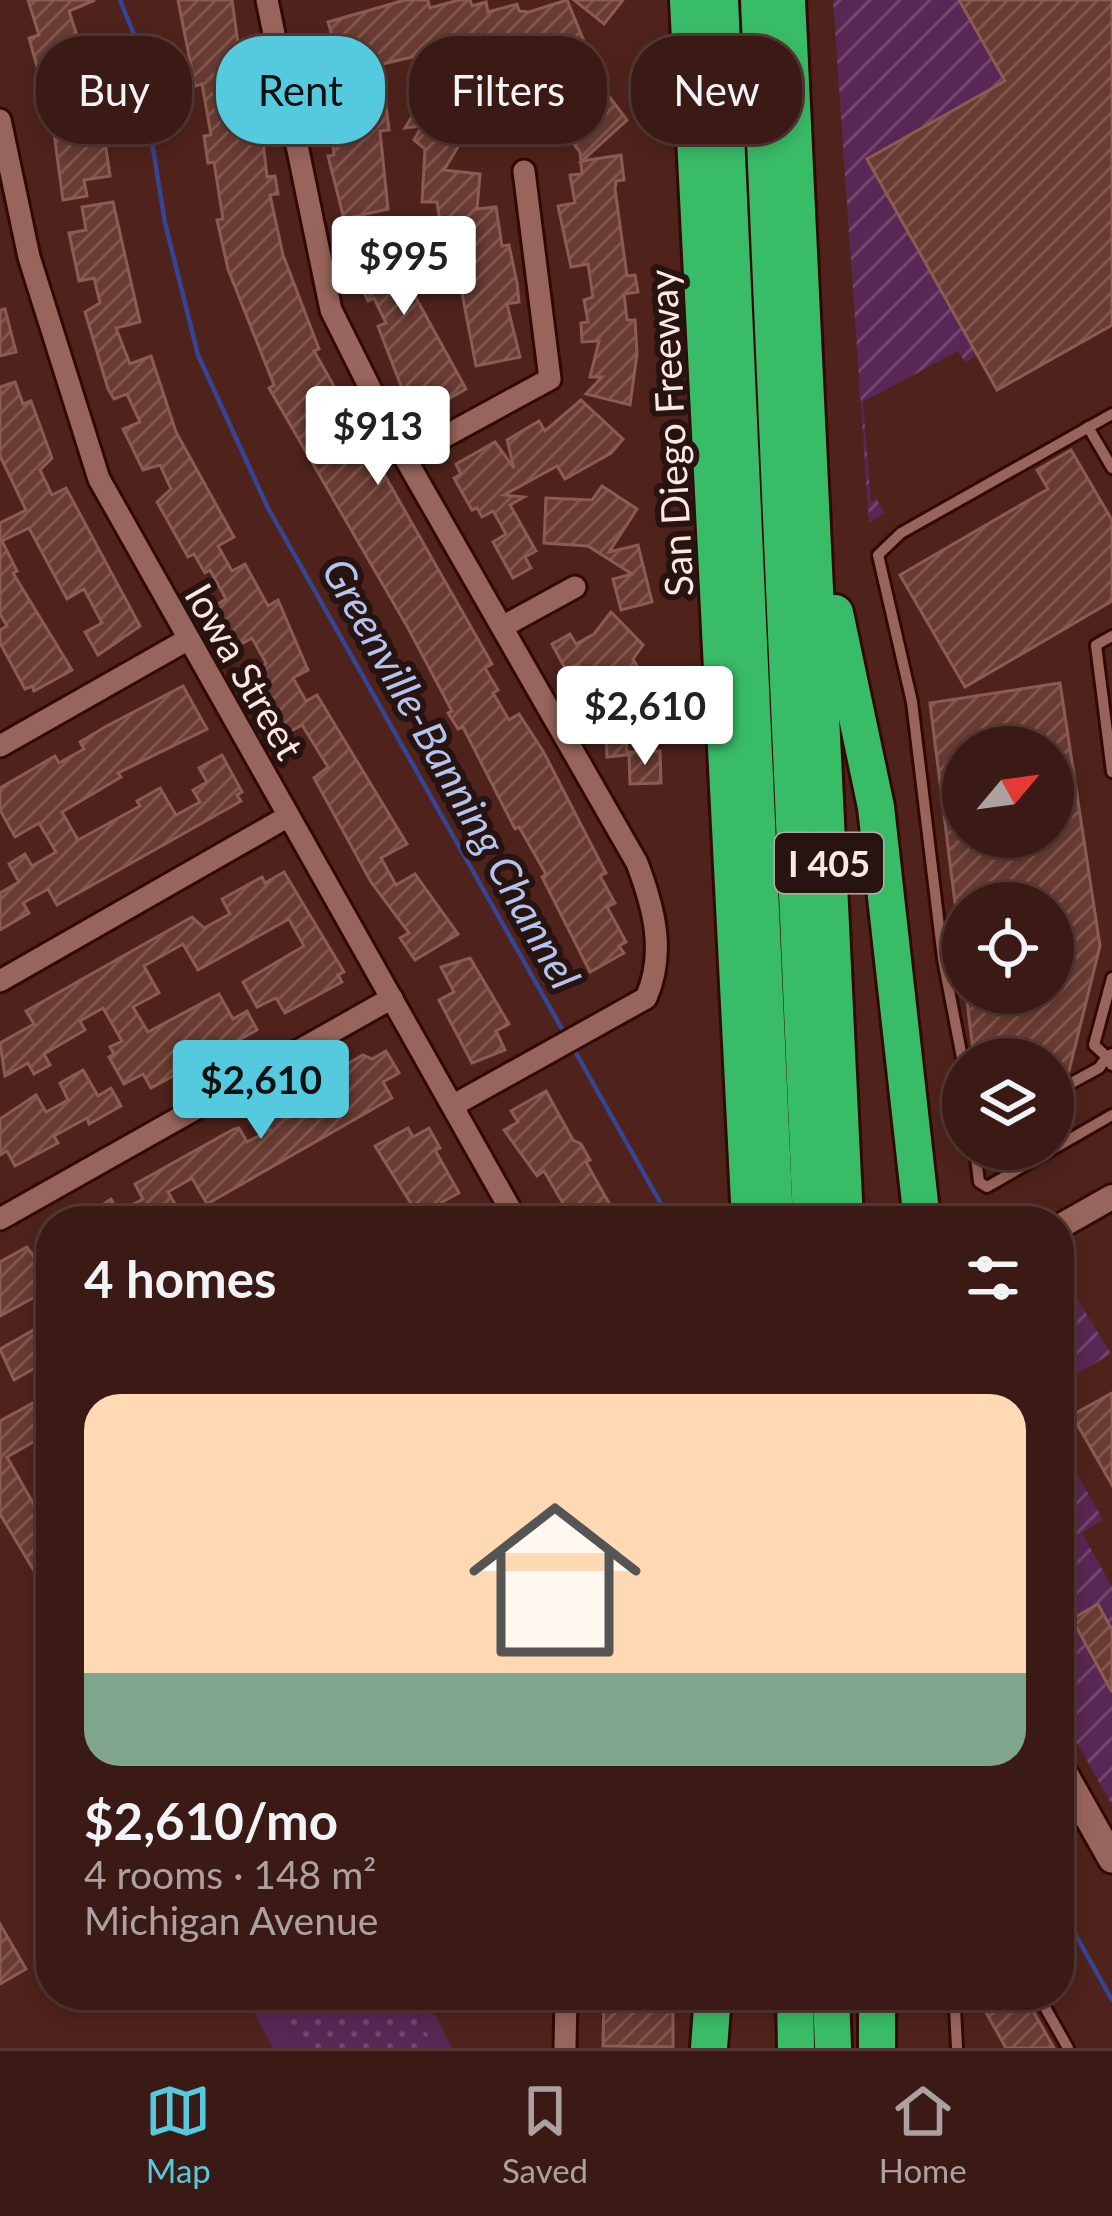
<!DOCTYPE html>
<meta charset="utf-8">
<style>
:root{--surface:#3b1a15;--page:#462722;--text:#f1f3f6;--muted:#aca1a0;--line:#543834;--accent:#55cade}
body{margin:0;font-family:Lato,sans-serif;background:var(--page);color:var(--text);height:100vh;display:flex;flex-direction:column;font-size:45px;white-space:nowrap}
*{box-sizing:border-box;margin:0}
p{font-size:39px;color:var(--muted)}
.icon{flex:none;width:66px;height:66px;fill:none;stroke:currentColor;stroke-width:2;stroke-linecap:round;stroke-linejoin:round}
.map{position:relative;flex:1;overflow:hidden}
.panel{position:absolute;left:36px;top:1206px;width:1038px;height:804px;display:flex;flex-direction:column;background:var(--surface);border-radius:48px;box-shadow:0 6px 18px #0003,0 0 0 3px var(--line)}
.panel>*{flex:none}
.top-card{position:absolute;left:36px;top:36px;width:1041px;height:108px;display:flex;gap:24px}
.needle{width:78px;rotate:61deg}
.tools{position:absolute;left:942px;top:726px;display:grid;gap:24px}
.tools a{display:grid;place-items:center;width:132px;height:132px;border-radius:50%;background:var(--surface);box-shadow:0 6px 18px #0003,0 0 0 3px var(--line);font-size:60px}
.price{position:absolute;translate:-50% -102px;padding:0 27px;border-radius:12px;background:#fff;color:#222;font-size:39px;line-height:78px;filter:drop-shadow(0 3px 6px #0008)}
.price::after{content:'';position:absolute;left:50%;top:72px;width:36px;height:27px;margin-left:-18px;background:inherit;clip-path:polygon(0 0,100% 0,50% 100%)}
.price.active{background:var(--accent);color:#111}
ul{padding:0;list-style:none}
li{display:grid;align-content:center;gap:24px;height:636px;padding:0 48px}
li span{display:grid;place-items:center;height:372px;border-radius:36px;color:#555}
li>.icon{margin-inline-start:auto}
span .icon{width:216px;height:216px;fill:#fffc;stroke-width:1}
li b{font-size:51px}
h2{display:flex;justify-content:space-between;align-items:center;height:144px;padding:0 48px;font-size:51px}
.chip{padding:0 42px;border-radius:48px;background:var(--surface);box-shadow:0 6px 18px #0003,0 0 0 3px var(--line);font-size:42px;line-height:108px}
.chip.active{background:var(--accent);color:#111}
.dock{display:flex;justify-content:space-around;align-items:center;height:168px;border-top:3px solid var(--line);background:var(--surface);font-size:33px;color:var(--muted)}
.dock a{display:grid;justify-items:center;gap:6px}
.dock .active{color:var(--accent)}
.map>svg:first-child{display:block}
.grass{fill:url(#grass-dots)}
.garden{fill:url(#garden-furrows)}
.pitch{fill:#592755}
.lines{fill:none;stroke-linecap:round;stroke-linejoin:round}
.stream{stroke:#354593;stroke-width:4.5}
.building{fill:url(#building-hatch);stroke:#8c5b52;stroke-width:3;fill-rule:evenodd}
.service-casing{stroke:#330905;stroke-width:16}
.minor-casing{stroke:#330905;stroke-width:27}
.tertiary-casing{stroke:#330905;stroke-width:30}
.secondary-casing{stroke:#330905;stroke-width:33}
.motorway-casing{stroke:#330905;stroke-width:42}
.service{stroke:#98655c;stroke-width:10}
.minor{stroke:#98655c;stroke-width:21}
.tertiary{stroke:#98655c;stroke-width:24}
.secondary{stroke:#98655c;stroke-width:27}
.motorway{stroke:#39bc67;stroke-width:36}
.labels{text-anchor:middle;dominant-baseline:central;stroke-width:12;stroke-linejoin:round;paint-order:stroke}
.shield{fill:#271410;stroke:#bea8a3;stroke-width:3}
.shield-label{font-size:36px;font-weight:bold;fill:#fee7e2}
.street-label{font-size:39px;fill:#fee7e2;stroke:#271410}
.water-label{font-size:42px;font-style:italic;fill:#b5c4ef;stroke:#271410}
</style>
<div class="map">
<svg width="1112" height="2048" viewBox="0 0 1112 2048">
<defs>
<pattern id="grass-dots" width="8" height="8" patternUnits="userSpaceOnUse" patternTransform="scale(3)"><rect width="8" height="8" fill="#592755"/><path d="M2 2h.1M6 6h.1" fill="none" stroke="#72466d" stroke-width="1.8" stroke-linecap="round"/></pattern>
<pattern id="garden-furrows" width="10" height="10" patternUnits="userSpaceOnUse" patternTransform="scale(3)"><rect width="10" height="10" fill="#592755"/><path d="M-1 1l2-2M0 10L10 0M9 11l2-2" fill="none" stroke="#72466d"/></pattern>
<pattern id="building-hatch" width="6" height="6" patternUnits="userSpaceOnUse" patternTransform="scale(3)"><rect width="6" height="6" fill="#693b32"/><path d="M-1 1l2-2M0 6l6-6M5 7l2-2" fill="none" stroke="#80574f"/></pattern>
</defs>
<rect width="100%" height="100%" fill="#4f231c"/>
<polygon class="grass" points="273,1995 406,1995 435,2048 301,2048"/>
<g class="garden">
<polygon points="833,0 959,0 1005,81 978,355 965,362 958,351 863,402 871,503 876,498 884,513 869,523"/>
<polygon points="1059,1269 1111,1354 1059,1384"/>
<polygon points="1059,1442 1103,1520 1082,1533 1112,1587 1112,1805 1059,1711"/>
</g>
<g class="pitch">
<polygon points="245,1995 273,1995 301,2048 273,2048"/>
<polygon points="407,1995 425,1995 452,2048 435,2048"/>
</g>
<g class="lines">
<g class="stream">
<polyline points="120,0 135,37 165,223 198,355 268,508 566,1036"/>
<polyline points="572,1046 669,1218"/>
<polyline points="1059,1905 1112,2000"/>
</g>
</g>
<g class="building">
<polygon points="28,0 95,0 69,11 79,42 55,49 61,74 89,68 99,101 110,176 84,180 87,196 63,200 54,133 71,130 67,100 55,103 52,93 45,95 29,38 39,35"/>
<polygon points="178,0 232,0 239,51 247,50 257,97 263,96 266,114 260,115 267,177 275,176 278,194 270,195 283,255 319,349 314,351 492,664 485,668 498,690 493,693 509,720 519,714 543,751 606,873 600,876 615,903 607,907 626,942 619,946 624,953 590,972 542,877 546,874 519,827 515,829 463,727 458,729 448,713 452,711 408,628 269,388 274,385 228,269 217,220 223,219 214,162 208,163 204,136 211,135 202,84 195,86"/>
<polygon points="405,0 428,0 430,8 459,0 470,0 472,6 486,2 488,12 517,4 519,11 529,12 567,0 583,39 559,48 556,40 546,43 542,36 467,58 463,45 374,66 378,91 384,90 389,130 380,131 388,209 344,219 328,156 334,155 330,119 335,118 329,87 323,88 318,57 310,59 306,41 332,35 328,22"/>
<polygon points="574,0 623,0 604,24"/>
<polygon points="959,0 1112,0 1112,325 997,390 867,159 1005,81"/>
<polygon points="521,52 525,95 550,92 560,69 578,77 582,68 601,77 602,87 627,120 582,161 621,155 624,180 616,181 615,189 627,276 635,275 638,292 624,294 627,320 635,320 637,354 630,405 586,394 602,377 590,377 599,341 582,342 581,323 588,322 584,300 593,297 588,264 571,267 558,206 575,203 570,175 582,174 580,152 567,135 578,127 544,112 501,117 496,67"/>
<polygon points="469,83 489,116 467,129 447,96"/>
<polygon points="418,107 461,133 450,140 459,145 444,170 480,174 477,209 496,207 502,246 509,245 517,283 519,302 507,304 520,357 476,366 452,241 443,242 437,202 422,202 425,149 414,140 422,126 405,128"/>
<polygon points="113,202 140,322 116,328 130,364 151,356 176,432 234,537 218,546 232,571 245,564 268,606 278,600 308,670 293,678 306,701 317,695 407,844 381,858 396,885 415,874 458,934 415,960 400,938 409,933 371,882 314,778 328,767 302,725 286,734 256,676 266,663 252,638 238,646 216,605 226,599 210,570 205,573 194,554 188,557 157,502 171,489 160,465 143,470 123,429 140,422 127,394 114,399 108,389 85,312 100,303 94,278 79,281 69,233 86,230 82,207"/>
<polygon points="398,229 406,258 412,256 422,282 410,287 466,389 438,405 431,392 408,404 378,326 386,323 374,298 368,301 342,246"/>
<polygon points="5,309 16,352 0,356 0,310"/>
<polygon points="15,382 23,404 31,401 52,458 40,470 52,495 66,488 140,626 98,655 85,632 102,623 84,589 67,599 29,528 2,541 17,571 13,573 72,670 34,691 32,686 25,689 0,643 0,630 7,626 0,614 0,523 26,510 0,456 0,387"/>
<polygon points="581,400 623,439 611,453 565,479 557,466 504,495 524,497 510,505 536,551 525,557 531,568 513,578 493,542 506,534 493,511 482,517 477,508 472,510 454,478 461,474 456,464 495,442 514,468 507,440 539,421 545,431"/>
<polygon points="1071,450 1112,520 1112,601 965,687 900,575 1048,489 1037,470"/>
<polygon points="602,486 637,509 609,552 638,545 652,602 621,610 613,579 632,574 588,546 544,543 546,498 592,500"/>
<polygon points="611,612 643,645 633,659 645,680 635,690 642,711 625,720 627,755 607,757 605,705 584,717 576,702 594,691 578,664 566,670 552,644 570,634 576,644 594,634"/>
<path d="M1060,683L1100,946L1069,1071L1053,1074V1059H974L966,993H1053V903H955L930,703ZM963,747H1053V837H963Z"/>
<polygon points="183,686 207,729 118,773 121,777 62,812 78,840 140,806 137,801 160,788 176,815 200,802 193,790 207,782 199,768 222,755 242,792 237,795 241,801 57,905 48,889 23,903 29,913 0,930 0,893 19,882 9,864 25,854 32,866 56,852 39,823 15,837 0,810 0,788 55,756 59,763 84,749 80,742 105,727"/>
<polygon points="660,751 661,783 630,784 629,752"/>
<polygon points="284,872 344,972 338,975 342,982 285,1013 276,998 257,1007 243,982 304,946 289,919 198,970 183,944 144,966 159,993 133,1007 148,1032 219,994 233,1019 247,1011 257,1030 151,1088 143,1074 124,1084 109,1057 114,1054 110,1047 122,1041 103,1008 80,1021 85,1030 44,1054 50,1065 34,1074 28,1063 5,1076 0,1043 34,1024 26,1011 192,917 204,928 230,914 222,899 262,877 265,883"/>
<polygon points="470,958 509,1024 496,1031 505,1050 472,1063 439,1000 454,992 441,967"/>
<polygon points="386,1051 399,1073 383,1082 392,1098 207,1204 192,1178 168,1192 185,1221 78,1221 111,1199 119,1212 143,1199 135,1184 234,1129 239,1128 247,1142 270,1130 261,1113 279,1103 288,1118 311,1105 302,1090 363,1055 372,1059"/>
<polygon points="83,1070 98,1096 111,1088 121,1106 89,1124 87,1118 54,1136 58,1143 15,1166 7,1151 0,1155 0,1119 36,1095 46,1112 68,1100 60,1083"/>
<polygon points="546,1091 573,1140 581,1144 590,1160 586,1162 619,1221 540,1221 565,1207 544,1171 537,1176 504,1130 518,1122 511,1111"/>
<polygon points="408,1128 413,1137 429,1128 440,1148 435,1150 459,1193 442,1202 453,1221 422,1221 375,1146"/>
<polygon points="27,1247 37,1261 51,1254 51,1288 0,1316 0,1262"/>
<polygon points="51,1320 51,1359 14,1380 0,1349"/>
<polygon points="51,1393 51,1432 7,1457 51,1535 51,1599 0,1514 0,1421"/>
<polygon points="1112,1393 1112,1485 1072,1415"/>
<polygon points="1059,1522 1075,1562 1059,1567"/>
<polygon points="1098,1604 1112,1630 1112,1692 1072,1619"/>
<polygon points="0,1924 26,1969 0,1984"/>
<polygon points="604,1995 673,1995 673,2047 603,2046"/>
<polygon points="976,1995 1024,1995 1054,2048 1006,2048"/>
</g>
<g class="lines">
<defs>
<g id="service">
<polyline points="1088,427 1112,468"/>
<polyline points="1112,636 1096,645 1112,772"/>
<polyline points="1112,978 1094,1045 1107,1057 1112,1054"/>
<polyline points="963,1063 943,959 912,702 878,555 901,533 1112,414"/>
<polyline points="1053,1093 1099,1068 1107,1057 1112,1065"/>
<polyline points="975,1149 979,1182 987,1187 1112,1115"/>
<polyline points="948,1995 955,2008 957,2048"/>
<polyline points="1038,1995 1068,2048"/>
</g>
<g id="minor">
<path d="M267,0L331,310L405,458L637,863C654,908 666,953 646,998L454,1105"/>
<polyline points="0,120 29,257 99,479 517,1221"/>
<polyline points="405,458 550,379 524,171"/>
<polyline points="502,627 575,587"/>
<polyline points="0,746 185,641"/>
<polyline points="0,981 287,817"/>
<polyline points="0,1219 392,998"/>
<polyline points="565,2048 566,1995"/>
</g>
<polyline id="tertiary" points="1059,1227 1112,1197"/>
<polyline id="secondary" points="1059,1765 1112,1859"/>
<g id="motorway">
<polyline points="688,0 750,1221"/>
<polyline points="720,0 775,1221"/>
<polyline points="759,0 811,1221"/>
<polyline points="787,0 845,1221"/>
<polyline points="835,613 876,807 922,1221"/>
<polyline points="795,1995 796,2048"/>
<polyline points="831,1995 833,2048"/>
<polyline points="877,1995 877,2048"/>
<polyline points="709,2048 713,1995"/>
</g>
</defs>
<use href="#service" class="service-casing"/>
<use href="#minor" class="minor-casing"/>
<use href="#tertiary" class="tertiary-casing"/>
<use href="#secondary" class="secondary-casing"/>
<use href="#motorway" class="motorway-casing"/>
<use href="#service" class="service"/>
<use href="#minor" class="minor"/>
<use href="#tertiary" class="tertiary"/>
<use href="#secondary" class="secondary"/>
<use href="#motorway" class="motorway"/>
</g>
<g class="labels">
<rect class="shield" x="775" y="833" width="108" height="60" rx="9"/>
<g class="shield-label">
<text x="829" y="863">I 405</text>
</g>
<g class="street-label">
<text transform="translate(670 433) rotate(-93)">San Diego Freeway</text>
<text transform="translate(245 671) rotate(60)">Iowa Street</text>
</g>
<g class="water-label">
<text transform="translate(452 773) rotate(61)">Greenville-Banning Channel</text>
</g>
</g>
</svg>
<div class="tools">
<a><svg class="needle" viewBox="-14 -14 28 28"><path d="M0-13l5 13h-10z" fill="#e53935"/><path d="M0 13l5-13h-10z" fill="#aca1a0"/></svg></a>
<a><svg class="icon" aria-label="locate" viewBox="0 0 24 24"><circle cx="12" cy="12" r="6"/><path d="M12 2v4M12 18v4M2 12h4M18 12h4"/></svg></a>
<a><svg class="icon" aria-label="layers" viewBox="0 0 24 24"><path d="M12 4l9 5-9 5-9-5zM3 14l9 5 9-5"/></svg></a>
</div>
<b class="price" style="left:404px;top:318px">$995</b>
<b class="price" style="left:378px;top:488px">$913</b>
<b class="price" style="left:645px;top:768px">$2,610</b>
<b class="price active" style="left:261px;top:1142px">$2,610</b>
<div class="top-card">
<a class="chip">Buy</a>
<a class="chip active">Rent</a>
<a class="chip">Filters</a>
<a class="chip">New</a>
</div>
<section class="panel">
<h2>4 homes<svg class="icon" aria-label="filters" viewBox="0 0 24 24"><path d="M4 7h16M4 17h16"/><circle cx="9" cy="7" r="2"/><circle cx="15" cy="17" r="2"/></svg></h2>
<ul>
<li><span style="background:linear-gradient(#ffd9b3 75%,#7fa58c 0)"><svg class="icon" aria-label="home" viewBox="0 0 24 24"><path d="M3 11l9-7 9 7M6 9v11h12V9"/></svg></span><div><b>$2,610/mo</b><p>4 rooms · 148 m²</p><p>Michigan Avenue</p></div></li>
</ul>
</section>
</div>
<nav class="dock">
<a class="active"><svg class="icon" aria-label="map" viewBox="0 0 24 24"><path d="M3 6l6-2 6 2 6-2v14l-6 2-6-2-6 2zM9 4v14M15 6v14"/></svg>Map</a>
<a><svg class="icon" aria-label="saved" viewBox="0 0 24 24"><path d="M7 4h10v16l-5-4-5 4z"/></svg>Saved</a>
<a><svg class="icon" aria-label="home" viewBox="0 0 24 24"><path d="M3 11l9-7 9 7M6 9v11h12V9"/></svg>Home</a>
</nav>
